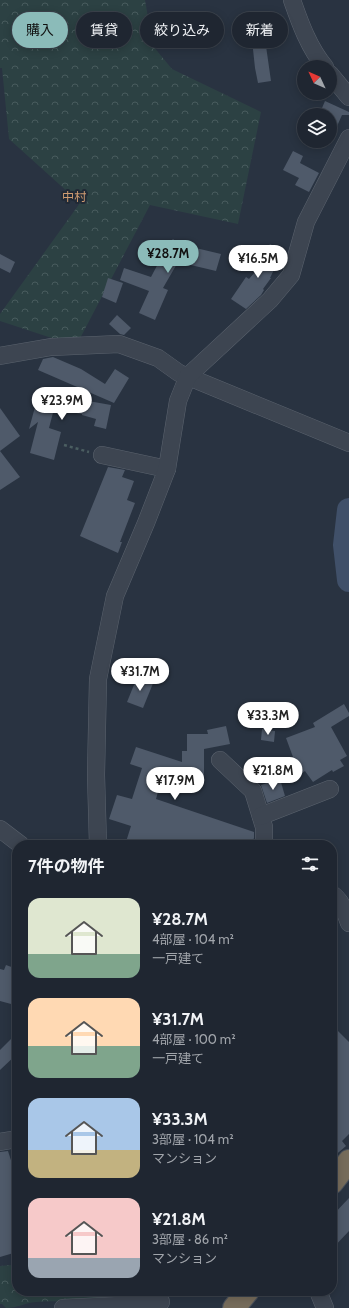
<!DOCTYPE html>
<html lang="ja">
<meta charset="utf-8">
<style>
:root{--surface:#1f2631;--page:#2c323d;--text:#f1f3f6;--muted:#a1a5ab;--line:#3c434d;--accent:#8bbbb9}
body{margin:0;font-family:Cabin,"Noto Sans JP",sans-serif;background:var(--page);color:var(--text);height:100vh;display:flex;flex-direction:column;font-size:15px;white-space:nowrap}
*{box-sizing:border-box;margin:0}
p{font-size:13px;color:var(--muted)}
.icon{flex:none;width:22px;height:22px;fill:none;stroke:currentColor;stroke-width:2;stroke-linecap:round;stroke-linejoin:round}
.map{position:relative;flex:1;overflow:hidden}
.side{position:absolute;left:12px;top:840px;width:325px;height:456px;display:flex;flex-direction:column;background:var(--surface);border-radius:16px;box-shadow:0 2px 10px #0003,0 0 0 1px var(--line)}
.side>*{flex:none}
.hud{position:absolute;left:12px;top:12px;width:325px;height:36px;display:flex;gap:8px}
.needle{width:26px;rotate:314deg}
.fabs{position:absolute;left:297px;top:60px;display:grid;gap:8px}
.fabs a{display:grid;place-items:center;width:40px;height:40px;border-radius:50%;background:var(--surface);box-shadow:0 2px 10px #0003,0 0 0 1px var(--line);font-size:20px}
.price{position:absolute;translate:-50% -34px;padding:0 9px;border-radius:14px;background:#fff;color:#222;font-size:13px;line-height:26px;filter:drop-shadow(0 1px 2px #0008)}
.price::after{content:'';position:absolute;left:50%;top:24px;width:12px;height:9px;margin-left:-6px;background:inherit;clip-path:polygon(0 0,100% 0,50% 100%)}
.price.current{background:var(--accent);color:#111}
ul{padding:0;list-style:none}
li{display:flex;align-items:center;gap:12px;height:100px;padding:0 16px}
li span{display:grid;place-items:center;flex:none;width:112px;height:80px;border-radius:12px;color:#555}
li>.icon{margin-inline-start:auto}
span .icon{width:48px;height:48px;fill:#fffc;stroke-width:1}
li b{font-size:17px}
h2{display:flex;justify-content:space-between;align-items:center;height:48px;padding:0 16px;font-size:17px}
.tag{padding:0 14px;border-radius:18px;background:var(--surface);box-shadow:0 2px 10px #0003,0 0 0 1px var(--line);font-size:14px;line-height:36px}
.tag.current{background:var(--accent);color:#111}
.map>svg:first-child{display:block}
.forest{fill:url(#forest-crowns)}
.lines{fill:none;stroke-linecap:round;stroke-linejoin:round}
.river{stroke:#405069;stroke-width:24}
.building{fill:#4f5a6a}
.minor-casing{stroke:#5b636e;stroke-width:18}
.highway-casing{stroke:#48505b;stroke-width:24}
.path{stroke:#4b5e61;stroke-width:2.5;stroke-dasharray:3 3;stroke-linecap:butt}
.minor{stroke:#3d4551;stroke-width:17}
.highway{stroke:#766c5b;stroke-width:22}
.labels{text-anchor:middle;dominant-baseline:central;stroke-width:4;stroke-linejoin:round;paint-order:stroke}
.neighbourhood-label{font-size:12px;fill:#cf9c71;stroke:#212a36}
</style>
<div class="map">
<svg width="349" height="1308" viewBox="0 0 349 1308">
<defs>
<pattern id="forest-crowns" width="20" height="18" patternUnits="userSpaceOnUse"><rect width="20" height="18" fill="#2c4143"/><path d="M2 6a3 3 0 1 1 6 0M12 15a3 3 0 1 1 6 0" fill="none" stroke="#485b5d"/></pattern>
</defs>
<rect width="100%" height="100%" fill="#293341"/>
<g class="forest">
<polygon points="0,0 145,0 153,46 172,69 261,112 238,224 150,205 76,346 0,321 0,314 80,203 9,139 2,68 0,68"/>
<path d="M17,1262V1291H125C99,1308 66,1299 36,1302C25,1303 17,1308 6,1308L2,1304H0V1266L11,1265Z"/>
</g>
<g class="lines">
<polyline class="river" points="349,510 345,545 349,580"/>
</g>
<g class="building">
<polygon points="262,18 271,81 258,83 255,68 252,40 248,41 245,21"/>
<polygon points="325,101 349,112 349,115 342,115 330,142 330,115 319,115"/>
<polygon points="293,151 303,156 300,163 319,173 309,192 295,185 299,178 283,170"/>
<polygon points="173,239 179,244 221,254 216,271 178,262 163,288 168,290 155,320 139,313 149,291 120,280 124,268 151,277 169,243"/>
<polygon points="270,244 283,251 270,278 271,278 263,289 264,290 261,295 246,309 231,299 246,277 249,279 267,258 263,256"/>
<polygon points="0,254 15,262 10,273 0,268"/>
<polygon points="108,278 123,283 116,303 102,297"/>
<polygon points="117,315 131,328 124,335 120,334 109,324"/>
<polygon points="53,357 81,369 105,384 115,369 129,378 114,403 38,370 43,359"/>
<polygon points="43,393 111,405 106,429 94,426 96,419 82,415 82,414 54,409 49,428 61,432 54,460 30,453 38,422 29,429 35,407 41,408"/>
<polygon points="0,408 20,436 0,451"/>
<polygon points="0,451 20,477 0,490"/>
<polygon points="108,467 125,470 122,477 134,481 127,500 135,503 120,542 122,542 118,553 80,536"/>
<polygon points="138,675 154,681 143,708 127,702"/>
<polygon points="344,704 349,713 349,716 331,727 347,756 340,760 344,766 333,772 332,770 313,782 305,771 296,777 286,762 293,757 286,738 315,727 313,723"/>
<polygon points="226,726 230,744 204,749 204,781 161,781 156,799 254,832 254,838 251,845 125,845 131,826 109,819 117,795 132,799 142,768 130,764 136,747 182,762 182,751 187,751 187,734 208,734 207,730"/>
<polygon points="262,729 275,731 274,742 261,740"/>
<polygon points="280,779 285,796 267,803 261,785"/>
<polygon points="6,965 17,969 17,988 11,1004 0,1001 0,969 4,970"/>
<polygon points="332,1025 349,1042 349,1134 342,1141 346,1146 332,1158"/>
<polygon points="17,1033 17,1054 0,1070 0,1050"/>
<polygon points="8,1151 17,1179 17,1252 0,1257 0,1152"/>
<polygon points="349,1198 349,1231 332,1249 332,1216"/>
</g>
<g class="lines">
<defs>
<g id="minor">
<path d="M292,0C300,23 309,48 325,67"/>
<polyline points="330,74 349,97"/>
<polyline points="0,356 51,347 119,344 158,358 179,373 349,443"/>
<polyline points="102,455 167,469"/>
<polyline points="220,760 253,791 264,827 264,845"/>
<polyline points="261,816 330,789"/>
<polyline points="0,829 21,845"/>
<polyline points="98,845 96,775 98,679 115,596 146,523 167,469 178,401 188,376 270,300 291,275 306,222 349,138"/>
<path d="M332,894C342,901 345,912 349,923"/>
<polyline points="0,1142 17,1139"/>
<polyline points="318,1291 325,1308"/>
<polyline points="63,1308 126,1305 161,1302"/>
</g>
<g id="highway">
<polyline points="332,1183 349,1161"/>
<polyline points="234,1308 248,1291"/>
</g>
</defs>
<use href="#minor" class="minor-casing"/>
<use href="#highway" class="highway-casing"/>
<polyline class="path" points="64,445 89,452"/>
<use href="#minor" class="minor"/>
<use href="#highway" class="highway"/>
</g>
<g class="labels">
<g class="neighbourhood-label">
<text x="74" y="196">中村</text>
</g>
</g>
</svg>
<div class="fabs">
<a><svg class="needle" viewBox="-14 -14 28 28"><path d="M0-13l5 13h-10z" fill="#e53935"/><path d="M0 13l5-13h-10z" fill="#a1a5ab"/></svg></a>
<a><svg class="icon" aria-label="layers" viewBox="0 0 24 24"><path d="M12 4l9 5-9 5-9-5zM3 14l9 5 9-5"/></svg></a>
</div>
<b class="price current" style="left:168px;top:274px">¥28.7M</b>
<b class="price" style="left:258px;top:279px">¥16.5M</b>
<b class="price" style="left:62px;top:421px">¥23.9M</b>
<b class="price" style="left:140px;top:692px">¥31.7M</b>
<b class="price" style="left:268px;top:736px">¥33.3M</b>
<b class="price" style="left:273px;top:791px">¥21.8M</b>
<b class="price" style="left:175px;top:801px">¥17.9M</b>
<div class="hud">
<a class="tag current">購入</a>
<a class="tag">賃貸</a>
<a class="tag">絞り込み</a>
<a class="tag">新着</a>
</div>
<section class="side">
<h2>7件の物件<svg class="icon" aria-label="filters" viewBox="0 0 24 24"><path d="M4 7h16M4 17h16"/><circle cx="9" cy="7" r="2"/><circle cx="15" cy="17" r="2"/></svg></h2>
<ul>
<li><span style="background:linear-gradient(#dfe7d0 70%,#7fa58c 0)"><svg class="icon" aria-label="home" viewBox="0 0 24 24"><path d="M3 11l9-7 9 7M6 9v11h12V9"/></svg></span><div><b>¥28.7M</b><p>4部屋 · 104 m²</p><p>一戸建て</p></div></li>
<li><span style="background:linear-gradient(#ffd9b3 60%,#7fa58c 0)"><svg class="icon" aria-label="home" viewBox="0 0 24 24"><path d="M3 11l9-7 9 7M6 9v11h12V9"/></svg></span><div><b>¥31.7M</b><p>4部屋 · 100 m²</p><p>一戸建て</p></div></li>
<li><span style="background:linear-gradient(#a9c7e8 65%,#c2b280 0)"><svg class="icon" aria-label="home" viewBox="0 0 24 24"><path d="M3 11l9-7 9 7M6 9v11h12V9"/></svg></span><div><b>¥33.3M</b><p>3部屋 · 104 m²</p><p>マンション</p></div></li>
<li><span style="background:linear-gradient(#f6c9c9 75%,#9aa5b1 0)"><svg class="icon" aria-label="home" viewBox="0 0 24 24"><path d="M3 11l9-7 9 7M6 9v11h12V9"/></svg></span><div><b>¥21.8M</b><p>3部屋 · 86 m²</p><p>マンション</p></div></li>
</ul>
</section>
</div>
